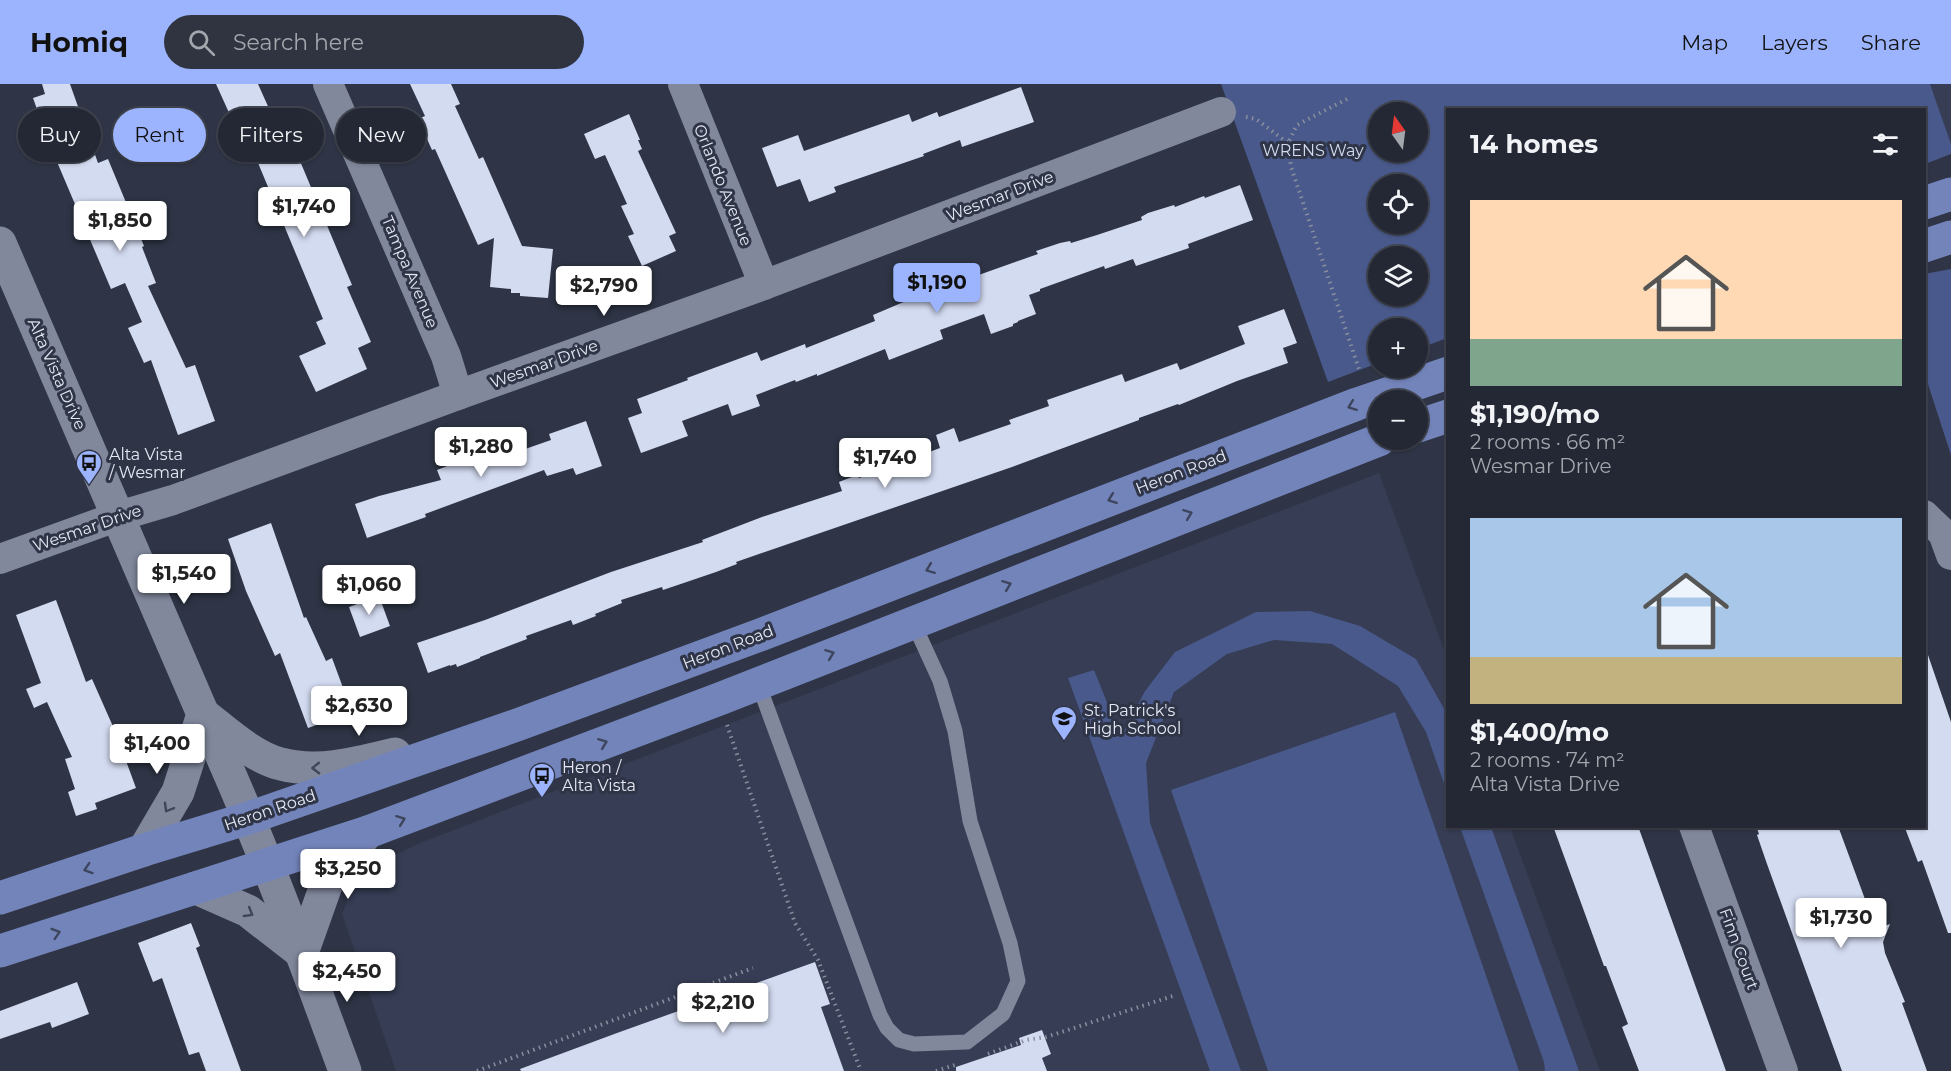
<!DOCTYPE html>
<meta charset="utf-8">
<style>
:root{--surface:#232834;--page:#2f3440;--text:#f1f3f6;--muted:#a3a6ac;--line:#40444f;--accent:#9cb4fd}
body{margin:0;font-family:Montserrat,sans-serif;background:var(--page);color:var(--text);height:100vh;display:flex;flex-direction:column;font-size:22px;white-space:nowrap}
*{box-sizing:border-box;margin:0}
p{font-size:20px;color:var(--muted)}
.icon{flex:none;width:33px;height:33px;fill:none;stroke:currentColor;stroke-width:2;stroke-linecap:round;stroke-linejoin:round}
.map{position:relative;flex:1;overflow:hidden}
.sheet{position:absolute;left:1446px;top:24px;width:480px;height:720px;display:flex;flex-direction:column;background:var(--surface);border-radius:0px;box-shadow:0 2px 4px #0004,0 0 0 2px var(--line)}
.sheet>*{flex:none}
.hud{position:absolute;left:18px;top:24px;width:570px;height:54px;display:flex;gap:12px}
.needle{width:39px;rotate:346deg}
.fabs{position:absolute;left:1368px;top:18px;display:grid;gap:12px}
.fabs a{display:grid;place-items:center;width:60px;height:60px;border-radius:50%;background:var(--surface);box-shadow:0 2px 4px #0004,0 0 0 2px var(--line);font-size:30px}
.price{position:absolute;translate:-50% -51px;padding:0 14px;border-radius:6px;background:#fff;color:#222;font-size:20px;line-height:39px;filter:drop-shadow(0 2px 3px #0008)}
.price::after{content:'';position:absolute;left:50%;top:36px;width:18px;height:14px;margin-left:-9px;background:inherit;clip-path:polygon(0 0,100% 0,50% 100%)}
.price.current{background:var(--accent);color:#111}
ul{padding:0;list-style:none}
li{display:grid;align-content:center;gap:12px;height:318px;padding:0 24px}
li span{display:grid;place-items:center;height:186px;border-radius:0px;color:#555}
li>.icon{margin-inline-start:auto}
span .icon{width:108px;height:108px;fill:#fffc;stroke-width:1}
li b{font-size:26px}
h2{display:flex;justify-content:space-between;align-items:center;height:72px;padding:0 24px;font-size:26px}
.chip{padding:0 21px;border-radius:27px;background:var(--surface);box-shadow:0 2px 4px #0004,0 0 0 2px var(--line);font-size:21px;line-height:54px}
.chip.current{background:var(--accent);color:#111}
header{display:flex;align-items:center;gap:36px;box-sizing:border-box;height:84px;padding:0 30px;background:var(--accent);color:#111}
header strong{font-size:28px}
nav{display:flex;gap:33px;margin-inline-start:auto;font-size:21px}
.search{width:420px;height:54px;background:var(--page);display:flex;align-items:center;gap:15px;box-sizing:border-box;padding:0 21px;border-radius:33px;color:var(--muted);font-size:22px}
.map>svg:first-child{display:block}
.built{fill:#363d54}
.green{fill:#49598b;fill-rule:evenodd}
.building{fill:#d3dbf1}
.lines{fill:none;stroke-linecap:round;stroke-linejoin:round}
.path{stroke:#8a8f9e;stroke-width:4;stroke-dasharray:1.5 4.5;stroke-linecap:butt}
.service{stroke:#81889c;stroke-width:15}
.minor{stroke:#81889c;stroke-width:30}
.tertiary{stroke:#81889c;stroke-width:33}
.secondary{stroke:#81889c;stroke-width:33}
.primary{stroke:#7384bb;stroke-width:33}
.oneway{stroke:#3d455d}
.oneway2{stroke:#3f4657}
.labels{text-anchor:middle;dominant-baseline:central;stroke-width:6;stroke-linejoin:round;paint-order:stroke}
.park-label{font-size:16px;fill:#d3dbf1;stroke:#2f3546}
.street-label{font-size:16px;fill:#e4e8f4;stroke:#2f3546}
.poi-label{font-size:16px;fill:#e4e8f4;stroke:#2f3546;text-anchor:start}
</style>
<header>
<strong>Homiq</strong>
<div class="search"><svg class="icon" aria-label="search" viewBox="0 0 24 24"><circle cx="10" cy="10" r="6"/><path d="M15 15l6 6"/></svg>Search here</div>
<nav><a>Map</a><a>Layers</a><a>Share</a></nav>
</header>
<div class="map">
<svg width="1951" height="987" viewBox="0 0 1951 987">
<rect width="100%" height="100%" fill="#2f3546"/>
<g class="built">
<polygon points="1929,0 1951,0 1951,64"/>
<polygon points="1379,389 1447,574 1448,742 1510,743 1600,987 396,987 342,830 352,804 373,782 420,759"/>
</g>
<g class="green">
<path d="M1221,0H1930L1951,60V70L1925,80L1924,26H1448L1447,254L1418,265V244H1378V279L1328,298ZM1378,28H1418V68H1378ZM1378,100H1418V140H1378ZM1378,172H1418V212H1378Z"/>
<polygon points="1951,185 1951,371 1925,291 1924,190"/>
<polygon points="1310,527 1360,542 1416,575 1447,630 1447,708 1426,648 1398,602 1332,560 1274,556 1227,570 1174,608 1146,679 1150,739 1241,987 1210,987 1068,594 1094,586 1121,653 1145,607 1175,568 1256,528"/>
<polygon points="1395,628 1519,987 1268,987 1171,706"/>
<polygon points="1460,743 1491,743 1579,987 1545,987 1544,978"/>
</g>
<g class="building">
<polygon points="42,0 70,0 98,79 108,75 144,162 142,163 156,199 148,202 186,284 195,281 215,337 178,351 151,276 144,279 128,244 142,238 125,199 111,205 49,59 33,14 45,10"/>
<polygon points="216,0 258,0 280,49 287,46 352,201 347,203 371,258 358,264 367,285 316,308 299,272 326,260 316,238 323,235 246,50 240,53"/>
<polygon points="410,0 451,0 460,20 455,22 479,75 483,73 522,162 553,165 548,214 520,212 520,209 511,209 511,205 490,203 494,154 478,161 435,65 432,66 418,35 425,32"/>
<polygon points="1021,3 1034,38 962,63 960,56 923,70 924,72 834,103 836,108 809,118 800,95 777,103 762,64 798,51 804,67 909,30 912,38 937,28 939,33"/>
<polygon points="629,30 640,56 638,56 642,65 638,67 676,149 669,152 676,167 642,182 628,152 634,150 621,122 627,120 605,71 595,75 584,50"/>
<polygon points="1240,101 1253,136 1188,160 1189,164 1136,182 1133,175 1105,185 1104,182 1040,205 1040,207 1029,211 1036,230 1018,237 1018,238 1013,240 1013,242 991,250 984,230 940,246 943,255 889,276 885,265 817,292 817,290 796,298 795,296 756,311 760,322 732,332 728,320 682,337 688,352 641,369 628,334 642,329 637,315 688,296 687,294 757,268 761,277 805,260 806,264 875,237 873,231 927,208 928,209 1038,170 1036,167 1060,159 1070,157 1071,159 1097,151 1142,136 1141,133 1148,129 1174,121 1175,123 1204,112 1205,114"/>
<polygon points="1284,225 1297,259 1283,264 1288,279 1237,297 1179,321 1178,320 1139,334 1139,336 1012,383 736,478 737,480 716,488 663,506 662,503 621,516 622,519 595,530 596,532 573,541 571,536 526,552 527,555 480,573 480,574 457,583 456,580 450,582 450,581 428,589 417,559 485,536 611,488 703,458 702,456 762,433 842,407 839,398 857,391 859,394 940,364 936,351 954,344 959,358 1011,340 1009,336 1049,322 1047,316 1122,290 1125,298 1177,279 1180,286 1245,260 1238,242"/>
<polygon points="586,337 602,382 576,391 573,384 547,392 544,386 425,430 426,433 367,454 355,420 379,412 441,396 437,386 501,361 505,372 551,356 549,350"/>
<polygon points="271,439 304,534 306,533 326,577 332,574 352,628 308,644 280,569 275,572 246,507 228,455"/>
<polygon points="379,512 390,542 360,553 349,523"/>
<polygon points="56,516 86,598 92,595 115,647 136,704 95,719 97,725 76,732 68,708 75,705 65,675 72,673 47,618 34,624 26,605 41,599 16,531"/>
<polygon points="1928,571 1951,638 1951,849 1948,849 1922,776 1918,778 1905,744 1924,742 1924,572"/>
<polygon points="1553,742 1638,742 1726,987 1639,987 1622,943 1628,940 1606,882 1604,882"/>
<polygon points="1756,742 1838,742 1876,845 1890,840 1883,858 1885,869 1905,918 1902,919 1927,987 1842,987 1767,780 1757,751 1759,750"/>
<polygon points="191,839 200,862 196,864 241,987 206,987 199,968 189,971 162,894 153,898 138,859"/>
<polygon points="815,878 830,920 821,923 844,987 521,987 520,985 617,949"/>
<polygon points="77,898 89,930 52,944 50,938 0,955 0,927"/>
<polygon points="1042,946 1051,970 1042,974 1047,987 956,987 956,983 1021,961 1019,954"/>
</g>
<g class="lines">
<g class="path">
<polyline points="1347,15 1297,41 1288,59 1291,83 1360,288"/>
<polyline points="1246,33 1256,35 1288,59"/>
<polyline points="727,641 795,839 818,876 861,987"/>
<polyline points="988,970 1026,956 1046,953 1176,911"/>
<polyline points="477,987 753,884"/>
<polyline points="936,987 955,981"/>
</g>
<polyline class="service" points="758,599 880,931 887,944 899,956 914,960 967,958 1003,930 1018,897 1010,859 970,737 955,647 940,597 913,538"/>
<g class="minor">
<polyline points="328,0 446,272 458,311"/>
<polyline points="683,0 764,201"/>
<polyline points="1924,431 1943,449 1951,471"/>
<polyline points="0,475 119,432 173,416 458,311 764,201 1221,28"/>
<polyline points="1694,742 1783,987"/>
</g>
<path class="tertiary" d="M0,159L203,630C257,747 301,867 345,987"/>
<g class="secondary">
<path d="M144,766L178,708L203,630C225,647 254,674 281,680C319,690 358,679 395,670"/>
<polyline points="196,804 248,827 302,869 329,793 368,748"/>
</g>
<g class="primary">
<polyline points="1924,119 1951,110"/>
<polyline points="1924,162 1951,153"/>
<polyline points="1418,342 1448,332"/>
<polyline points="0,814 144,766 249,734 517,641 760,551 1357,320 1448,289"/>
<polyline points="0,867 368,748 722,614 1379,356"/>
</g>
</g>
<defs><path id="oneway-chevron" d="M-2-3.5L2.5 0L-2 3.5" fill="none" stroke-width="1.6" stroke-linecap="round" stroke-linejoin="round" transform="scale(1.5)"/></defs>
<g class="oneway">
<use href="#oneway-chevron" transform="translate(1352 322) rotate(159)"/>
<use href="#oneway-chevron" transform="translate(1112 415) rotate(159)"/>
<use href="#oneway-chevron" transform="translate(1188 430) rotate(-21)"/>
<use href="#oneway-chevron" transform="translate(930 485) rotate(159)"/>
<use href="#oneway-chevron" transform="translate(1007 501) rotate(-21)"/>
<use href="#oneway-chevron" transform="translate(830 570) rotate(-21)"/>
<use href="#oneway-chevron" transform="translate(603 659) rotate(-21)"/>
<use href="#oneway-chevron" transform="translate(401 736) rotate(-21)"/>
<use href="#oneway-chevron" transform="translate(88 785) rotate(162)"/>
<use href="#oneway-chevron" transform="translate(56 849) rotate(-18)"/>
</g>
<g class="oneway2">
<use href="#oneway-chevron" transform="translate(316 684) rotate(179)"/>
<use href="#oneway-chevron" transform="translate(168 724) rotate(120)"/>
<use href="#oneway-chevron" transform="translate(249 829) rotate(31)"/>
</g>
<defs>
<symbol id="bus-pin" viewBox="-11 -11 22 30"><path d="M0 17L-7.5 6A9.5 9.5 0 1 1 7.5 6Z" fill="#9cb4fd" stroke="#2f3546"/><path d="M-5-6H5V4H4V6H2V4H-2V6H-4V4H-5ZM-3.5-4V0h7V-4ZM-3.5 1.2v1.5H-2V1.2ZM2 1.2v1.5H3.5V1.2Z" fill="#111"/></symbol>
<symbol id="school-pin" viewBox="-11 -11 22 30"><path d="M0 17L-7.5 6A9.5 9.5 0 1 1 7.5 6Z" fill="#9cb4fd" stroke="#2f3546"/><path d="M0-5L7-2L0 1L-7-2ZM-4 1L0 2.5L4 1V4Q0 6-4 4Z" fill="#111"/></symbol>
</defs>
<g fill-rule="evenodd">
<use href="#bus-pin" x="74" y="364" width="30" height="40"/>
<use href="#school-pin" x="1049" y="620" width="30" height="40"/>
<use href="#bus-pin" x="527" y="677" width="30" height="40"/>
</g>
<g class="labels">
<g class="park-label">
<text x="1313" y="66">WRENS Way</text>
</g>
<g class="street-label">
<text transform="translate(723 101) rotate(68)">Orlando Avenue</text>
<text transform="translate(1000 112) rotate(-21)">Wesmar Drive</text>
<text transform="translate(410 188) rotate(67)">Tampa Avenue</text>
<text transform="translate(544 280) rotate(-20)">Wesmar Drive</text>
<text transform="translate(57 290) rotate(66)">Alta Vista Drive</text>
<text transform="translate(1181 388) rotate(-21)">Heron Road</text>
<text transform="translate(87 444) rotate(-19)">Wesmar Drive</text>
<text transform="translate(728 563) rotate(-21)">Heron Road</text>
<text transform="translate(270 726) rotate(-19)">Heron Road</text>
<text transform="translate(1739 865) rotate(70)">Finn Court</text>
</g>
<g class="poi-label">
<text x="109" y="370">Alta Vista<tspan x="109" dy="18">/ Wesmar</tspan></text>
<text x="1084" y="626">St. Patrick's<tspan x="1084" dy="18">High School</tspan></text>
<text x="562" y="683">Heron /<tspan x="562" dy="18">Alta Vista</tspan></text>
</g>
</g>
</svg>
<div class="fabs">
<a><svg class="needle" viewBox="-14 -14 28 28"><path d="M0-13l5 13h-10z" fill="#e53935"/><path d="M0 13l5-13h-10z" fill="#a3a6ac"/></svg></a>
<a><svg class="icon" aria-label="locate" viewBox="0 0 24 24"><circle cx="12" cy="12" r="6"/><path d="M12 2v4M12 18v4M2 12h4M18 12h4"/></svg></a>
<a><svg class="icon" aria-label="layers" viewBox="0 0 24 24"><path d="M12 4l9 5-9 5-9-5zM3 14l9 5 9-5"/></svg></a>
<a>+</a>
<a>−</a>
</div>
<b class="price" style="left:304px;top:154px">$1,740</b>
<b class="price" style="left:120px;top:168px">$1,850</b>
<b class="price current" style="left:937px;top:230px">$1,190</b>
<b class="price" style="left:604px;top:233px">$2,790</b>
<b class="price" style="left:481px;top:394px">$1,280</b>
<b class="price" style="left:885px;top:405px">$1,740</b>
<b class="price" style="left:184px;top:521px">$1,540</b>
<b class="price" style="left:369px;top:532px">$1,060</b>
<b class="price" style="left:359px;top:653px">$2,630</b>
<b class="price" style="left:157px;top:691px">$1,400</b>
<b class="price" style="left:348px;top:816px">$3,250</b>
<b class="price" style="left:1841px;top:865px">$1,730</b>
<b class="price" style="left:347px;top:919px">$2,450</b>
<b class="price" style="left:723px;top:950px">$2,210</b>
<div class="hud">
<a class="chip">Buy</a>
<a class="chip current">Rent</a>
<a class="chip">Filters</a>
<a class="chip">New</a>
</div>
<section class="sheet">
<h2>14 homes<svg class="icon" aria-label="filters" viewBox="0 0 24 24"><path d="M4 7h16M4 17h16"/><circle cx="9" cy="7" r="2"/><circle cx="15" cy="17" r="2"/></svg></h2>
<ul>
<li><span style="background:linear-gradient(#ffd9b3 75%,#7fa58c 0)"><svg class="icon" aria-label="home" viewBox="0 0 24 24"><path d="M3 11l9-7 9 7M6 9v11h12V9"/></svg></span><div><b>$1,190/mo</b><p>2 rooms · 66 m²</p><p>Wesmar Drive</p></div></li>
<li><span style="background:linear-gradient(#a9c7e8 75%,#c2b280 0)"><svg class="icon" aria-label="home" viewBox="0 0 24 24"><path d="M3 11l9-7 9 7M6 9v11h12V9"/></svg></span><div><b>$1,400/mo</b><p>2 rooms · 74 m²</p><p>Alta Vista Drive</p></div></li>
</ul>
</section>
</div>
